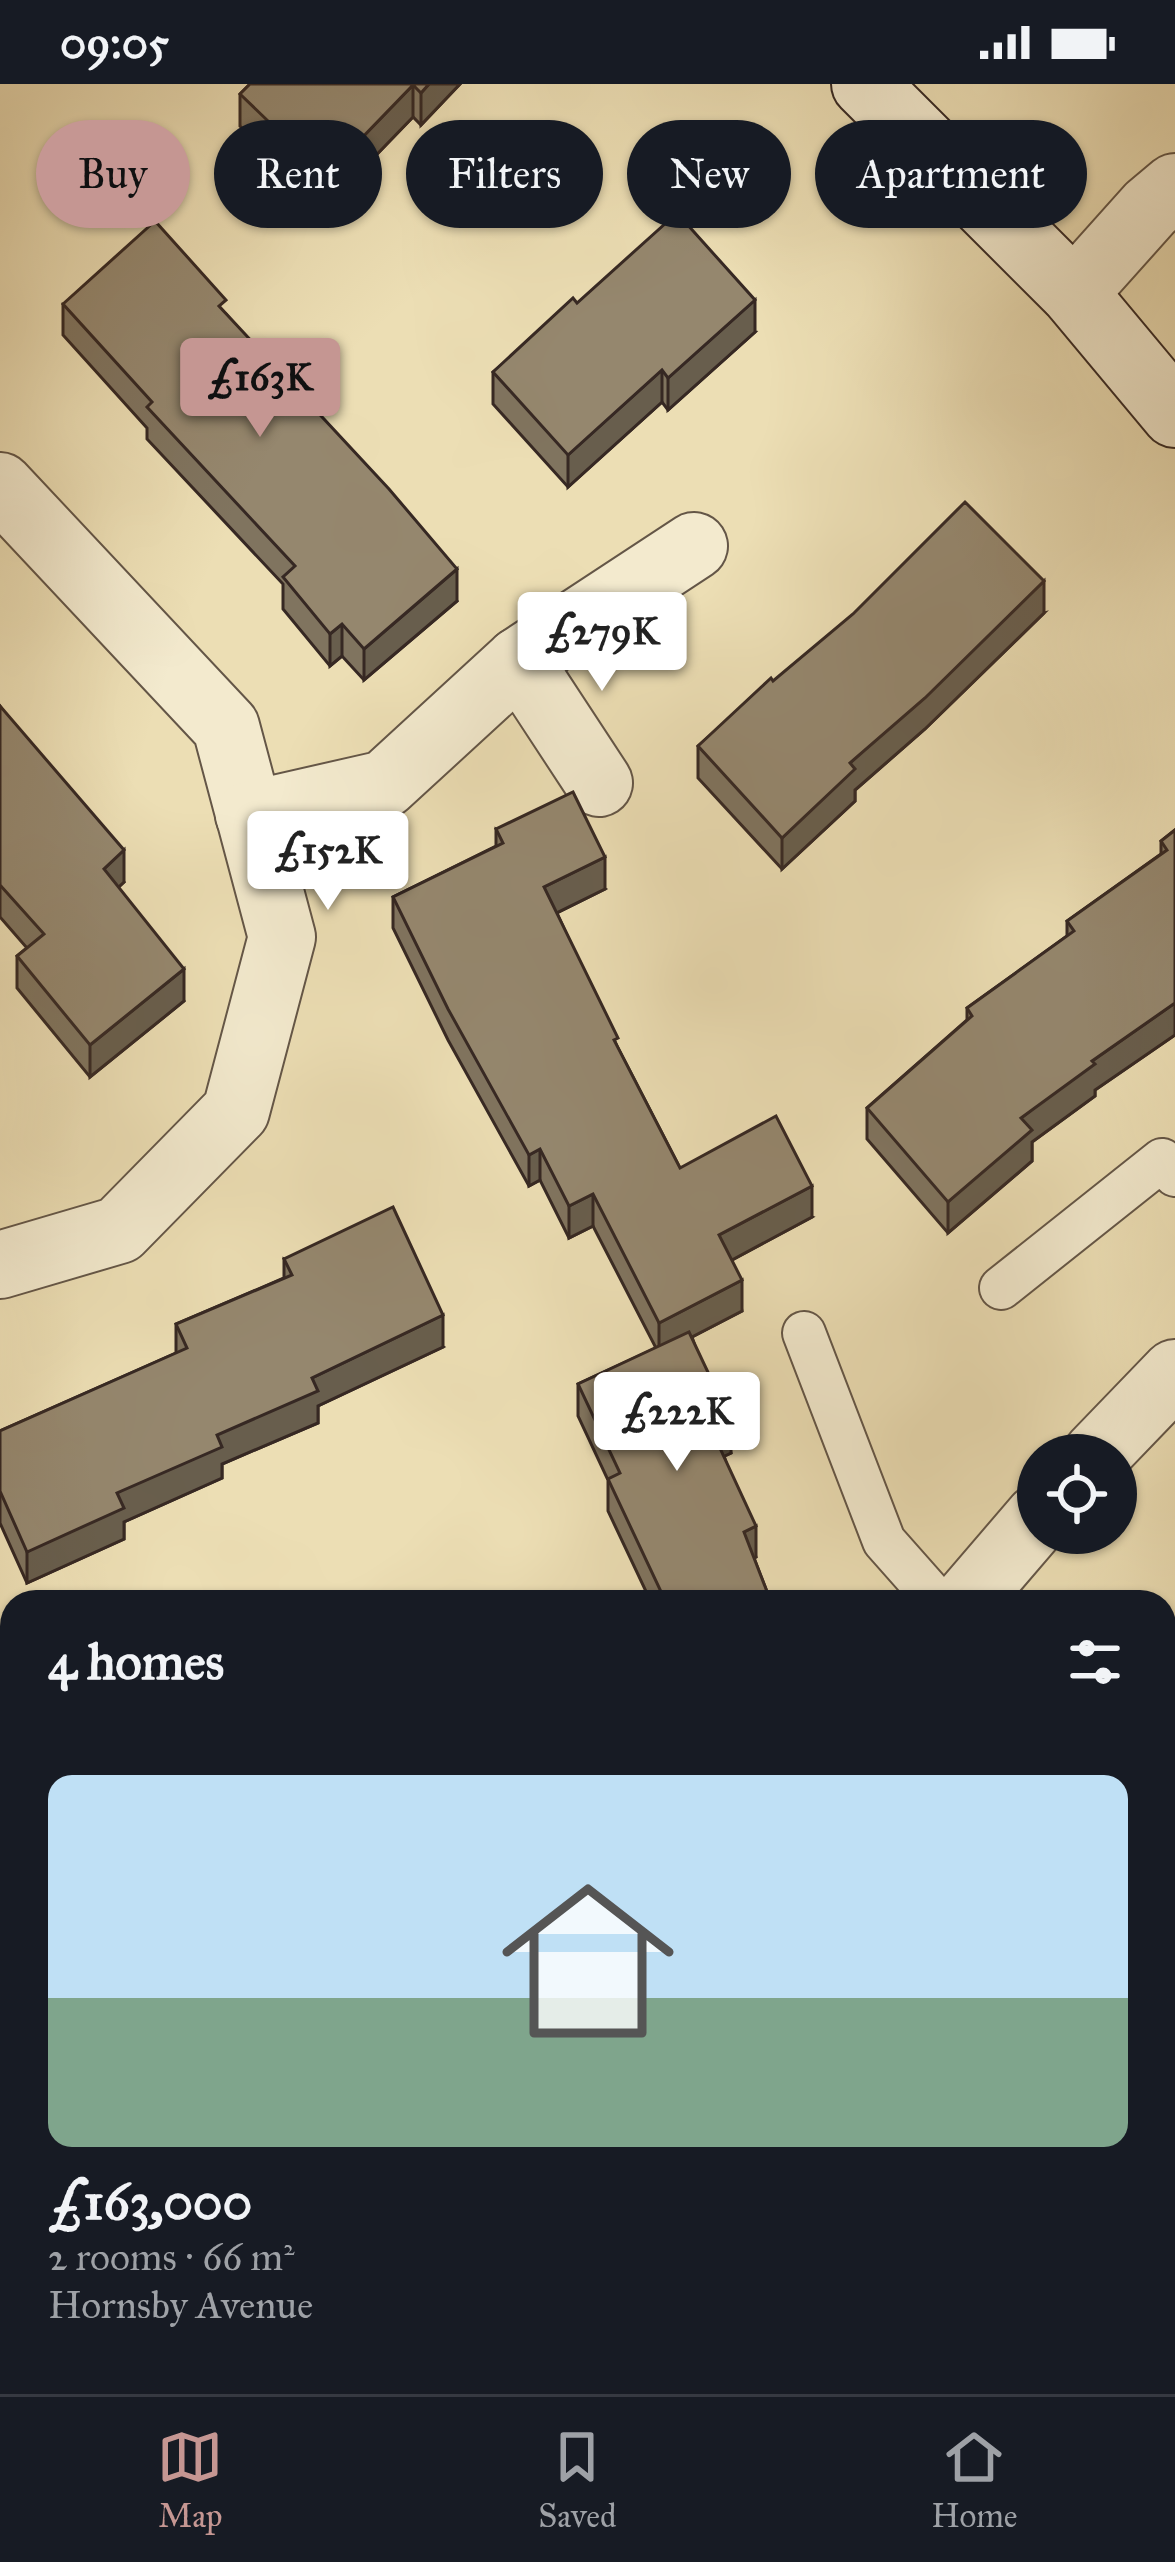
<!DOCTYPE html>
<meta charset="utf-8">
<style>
:root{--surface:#171b24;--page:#20242c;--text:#f1f3f6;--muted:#9ea1a6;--line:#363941;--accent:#c59692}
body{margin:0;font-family:"IM FELL Great Primer",serif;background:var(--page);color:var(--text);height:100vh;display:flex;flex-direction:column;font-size:45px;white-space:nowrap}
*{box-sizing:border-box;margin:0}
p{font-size:39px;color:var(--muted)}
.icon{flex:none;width:66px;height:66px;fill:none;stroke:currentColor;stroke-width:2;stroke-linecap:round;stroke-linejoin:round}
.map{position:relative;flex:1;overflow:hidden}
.drawer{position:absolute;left:0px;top:1506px;width:1176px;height:804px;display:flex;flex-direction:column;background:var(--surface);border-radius:36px 36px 0 0;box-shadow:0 3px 9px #0004}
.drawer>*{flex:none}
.guide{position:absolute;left:36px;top:36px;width:1104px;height:108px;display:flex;gap:24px}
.fabs{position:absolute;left:1017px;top:1350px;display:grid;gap:24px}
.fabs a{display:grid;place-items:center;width:120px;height:120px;border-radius:50%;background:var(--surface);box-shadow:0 3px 9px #0004;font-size:60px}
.price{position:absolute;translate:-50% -102px;padding:0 27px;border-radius:12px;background:#fff;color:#222;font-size:39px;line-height:78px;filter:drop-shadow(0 3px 6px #0008)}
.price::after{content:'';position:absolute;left:50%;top:72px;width:36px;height:27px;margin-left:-18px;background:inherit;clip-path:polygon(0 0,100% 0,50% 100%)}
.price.selected{background:var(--accent);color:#111}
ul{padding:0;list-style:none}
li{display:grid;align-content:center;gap:24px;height:636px;padding:0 48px}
li span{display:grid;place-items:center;height:372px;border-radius:24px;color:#555}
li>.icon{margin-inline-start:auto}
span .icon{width:216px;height:216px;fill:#fffc;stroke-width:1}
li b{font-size:51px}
h2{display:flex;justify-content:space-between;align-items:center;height:144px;padding:0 48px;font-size:51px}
.tag{padding:0 42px;border-radius:54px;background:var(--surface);box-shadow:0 3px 9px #0004;font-size:42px;line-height:108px}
.tag.selected{background:var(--accent);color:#111}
.status{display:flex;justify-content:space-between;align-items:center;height:84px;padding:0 60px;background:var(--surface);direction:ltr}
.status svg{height:33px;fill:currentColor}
.tabs{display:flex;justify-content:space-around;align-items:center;height:168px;border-top:3px solid var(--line);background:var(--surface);font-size:33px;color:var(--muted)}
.tabs a{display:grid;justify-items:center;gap:6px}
.tabs .selected{color:var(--accent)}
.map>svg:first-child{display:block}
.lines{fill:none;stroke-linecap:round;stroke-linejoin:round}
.lane-casing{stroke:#645647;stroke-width:46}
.street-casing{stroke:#645647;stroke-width:70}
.secondary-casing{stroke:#362823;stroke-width:70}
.lane{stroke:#f3eace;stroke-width:42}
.street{stroke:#f3eace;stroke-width:66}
.secondary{stroke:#f3eace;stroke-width:66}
.wall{fill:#80745f;stroke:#362823;stroke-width:3}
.shaded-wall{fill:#685e4d;stroke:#362823;stroke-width:3}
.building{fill:#95876e;stroke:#362823;stroke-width:3}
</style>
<div class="status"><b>09:05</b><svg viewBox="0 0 49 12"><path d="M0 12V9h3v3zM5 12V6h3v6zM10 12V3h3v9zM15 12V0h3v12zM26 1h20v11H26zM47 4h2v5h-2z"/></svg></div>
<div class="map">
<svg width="1175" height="2310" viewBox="0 0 1175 2310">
<rect width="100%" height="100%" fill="#ecdeb4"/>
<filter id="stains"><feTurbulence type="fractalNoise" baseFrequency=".00167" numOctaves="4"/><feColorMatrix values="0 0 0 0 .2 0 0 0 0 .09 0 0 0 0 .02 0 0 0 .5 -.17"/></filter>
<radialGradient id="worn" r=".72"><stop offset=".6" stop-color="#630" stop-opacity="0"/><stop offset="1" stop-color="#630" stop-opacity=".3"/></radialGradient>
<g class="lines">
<defs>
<g id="lane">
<polyline points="1001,1204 1162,1076 1175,1091"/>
<polyline points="804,1249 884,1457 938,1518"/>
</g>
<g id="street">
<polyline points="1074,209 1150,124 1175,103"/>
<polyline points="0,402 226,643 282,853 236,1027 119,1146 0,1181"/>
<polyline points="519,577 599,699"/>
<polyline points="249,731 385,700 519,577 694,462"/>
<polyline points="1096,1371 1175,1289"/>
<polyline points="966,1518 1038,1434"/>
<polyline points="0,2204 12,2198"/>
<polyline points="494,2298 496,2310"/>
</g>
<polyline id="secondary" points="865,0 1074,209 1175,330"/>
</defs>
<use href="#lane" class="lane-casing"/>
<use href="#street" class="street-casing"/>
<use href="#secondary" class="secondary-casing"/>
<use href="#lane" class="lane"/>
<use href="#street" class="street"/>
<use href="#secondary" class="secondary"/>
</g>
<g class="wall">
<polygon points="250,0 460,0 421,41 413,33 325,124 240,42 240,10"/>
<polygon points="577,219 755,248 668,326 662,318 568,403 493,320 493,288"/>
<polygon points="63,220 226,230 457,517 364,596 342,572 330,582 283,525 283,500 147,355 147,344 63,251"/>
<polygon points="1044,529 925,645 855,706 855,717 782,785 698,694 698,662 773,597"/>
<polygon points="0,622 124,798 118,803 184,917 90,993 17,904 17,872 27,864 0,833"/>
<polygon points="496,745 605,805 557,829 618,964 680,1084 812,1133 732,1176 742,1227 692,1253 731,1369 724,1372 756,1473 754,1474 771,1518 651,1518 608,1427 608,1396 578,1332 578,1300 656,1264 593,1142 569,1154 540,1096 529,1102 448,956 393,844 393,813 496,762"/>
<polygon points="1175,746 1175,951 1095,1006 1095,1012 1032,1058 1032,1077 948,1149 867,1055 867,1024 967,936 967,924 1067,852 1067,837 1161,770 1161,757"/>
<polygon points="284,1175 443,1263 318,1322 318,1339 222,1380 222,1394 124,1438 124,1455 27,1499 0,1439 0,1347 176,1269 176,1240 284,1194"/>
</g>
<g class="shaded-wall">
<polygon points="429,0 460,0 421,41 421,9"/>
<polygon points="413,1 413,33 325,124 325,92"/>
<polygon points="755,216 755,248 668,326 668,294"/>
<polygon points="662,286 662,318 568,403 568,371"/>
<polygon points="457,485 457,517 364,596 364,565"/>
<polygon points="1044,497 1044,529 925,645 855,706 855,717 782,785 782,754 850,679"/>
<polygon points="342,540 342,572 330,582 330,550"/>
<polygon points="124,766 124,798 104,817 104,785"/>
<polygon points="605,773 605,805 544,835 544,803"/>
<polygon points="184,885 184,917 90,993 90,961"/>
<polygon points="1175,919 1175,951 1095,1006 1095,1012 1032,1058 1032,1077 948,1149 948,1118 1021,1034 1092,977"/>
<polygon points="540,1065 540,1096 529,1102 529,1071"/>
<polygon points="812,1102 812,1133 719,1183 719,1151"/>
<polygon points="593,1110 593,1142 569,1154 569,1122"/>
<polygon points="742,1196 742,1227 659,1270 659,1239"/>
<polygon points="443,1231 443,1263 318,1322 318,1339 222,1380 222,1394 124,1438 124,1455 27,1499 27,1468 117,1409 312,1294"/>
<polygon points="731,1337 731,1369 712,1378 712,1347"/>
<polygon points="756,1442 756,1473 744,1479 744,1448"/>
<polygon points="1175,1633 1175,1665 1164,1676 1164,1644"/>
<polygon points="12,1894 12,1926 0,1932 0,1900"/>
<polygon points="1175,2152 1175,2184 1164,2195 1164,2163"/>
</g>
<g class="building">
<polygon points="250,0 429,0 421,9 413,1 325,92 240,10"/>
<polygon points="677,129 755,216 668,294 662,286 568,371 493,288 573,214 577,219"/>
<polygon points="155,137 226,216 219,222 389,405 457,485 364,565 342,540 330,550 283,493 295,482 147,323 152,318 63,220"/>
<polygon points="965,418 1044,497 925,614 850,679 855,685 782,754 698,662 771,594 773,597 853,530"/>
<polygon points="0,622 124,766 104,785 184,885 90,961 17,872 44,850 0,801"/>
<polygon points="573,708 605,773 544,803 618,954 614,956 680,1084 776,1032 812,1102 719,1151 742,1196 659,1239 593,1110 569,1122 540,1065 529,1071 448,925 393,813 503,759 496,745"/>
<polygon points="1175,746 1175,919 1092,977 1095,980 1021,1034 1032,1046 948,1118 867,1024 972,932 967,924 1074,847 1067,837 1167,766 1161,757"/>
<polygon points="393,1123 443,1231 312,1294 318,1307 217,1351 222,1363 117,1409 124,1424 27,1468 0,1407 0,1347 187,1264 176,1240 292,1191 284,1175"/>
<polygon points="689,1248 731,1337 712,1347 756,1442 744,1448 771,1518 654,1518 664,1514 608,1395 620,1389 578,1300"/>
<polygon points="1099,1510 1106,1518 1090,1518"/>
<polygon points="1175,1546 1175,1633 1164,1644 1164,1556"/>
<polygon points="12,1754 12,1894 0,1900 0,1760"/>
<polygon points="1175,1993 1175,2152 1164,2163 1164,2005"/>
<polygon points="663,2298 736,2298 747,2310 651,2310"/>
<polygon points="934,2298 1089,2298 1095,2304 1089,2310 941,2310 932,2300"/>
</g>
<rect width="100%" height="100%" filter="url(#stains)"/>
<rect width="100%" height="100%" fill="url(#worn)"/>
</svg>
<div class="fabs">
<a><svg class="icon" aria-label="locate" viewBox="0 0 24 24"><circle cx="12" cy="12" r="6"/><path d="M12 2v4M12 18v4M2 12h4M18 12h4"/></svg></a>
</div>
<b class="price selected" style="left:260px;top:356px">£163K</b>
<b class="price" style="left:602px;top:610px">£279K</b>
<b class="price" style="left:328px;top:829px">£152K</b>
<b class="price" style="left:677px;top:1390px">£222K</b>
<div class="guide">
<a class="tag selected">Buy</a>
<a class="tag">Rent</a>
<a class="tag">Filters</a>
<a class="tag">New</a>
<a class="tag">Apartment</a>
</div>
<section class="drawer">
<h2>4 homes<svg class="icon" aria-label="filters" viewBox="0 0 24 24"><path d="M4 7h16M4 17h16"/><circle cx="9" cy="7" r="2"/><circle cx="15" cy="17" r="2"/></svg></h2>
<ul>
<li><span style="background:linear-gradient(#bfe0f5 60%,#7fa58c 0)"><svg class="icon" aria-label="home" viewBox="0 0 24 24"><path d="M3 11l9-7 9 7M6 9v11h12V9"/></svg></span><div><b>£163,000</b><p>2 rooms · 66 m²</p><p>Hornsby Avenue</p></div></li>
</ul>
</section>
</div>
<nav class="tabs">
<a class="selected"><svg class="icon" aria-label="map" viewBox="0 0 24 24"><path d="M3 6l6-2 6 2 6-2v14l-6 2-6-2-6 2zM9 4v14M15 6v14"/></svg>Map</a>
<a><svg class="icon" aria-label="saved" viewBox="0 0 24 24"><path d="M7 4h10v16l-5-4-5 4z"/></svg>Saved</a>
<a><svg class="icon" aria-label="home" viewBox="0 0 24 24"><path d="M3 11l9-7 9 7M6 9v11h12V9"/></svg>Home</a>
</nav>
